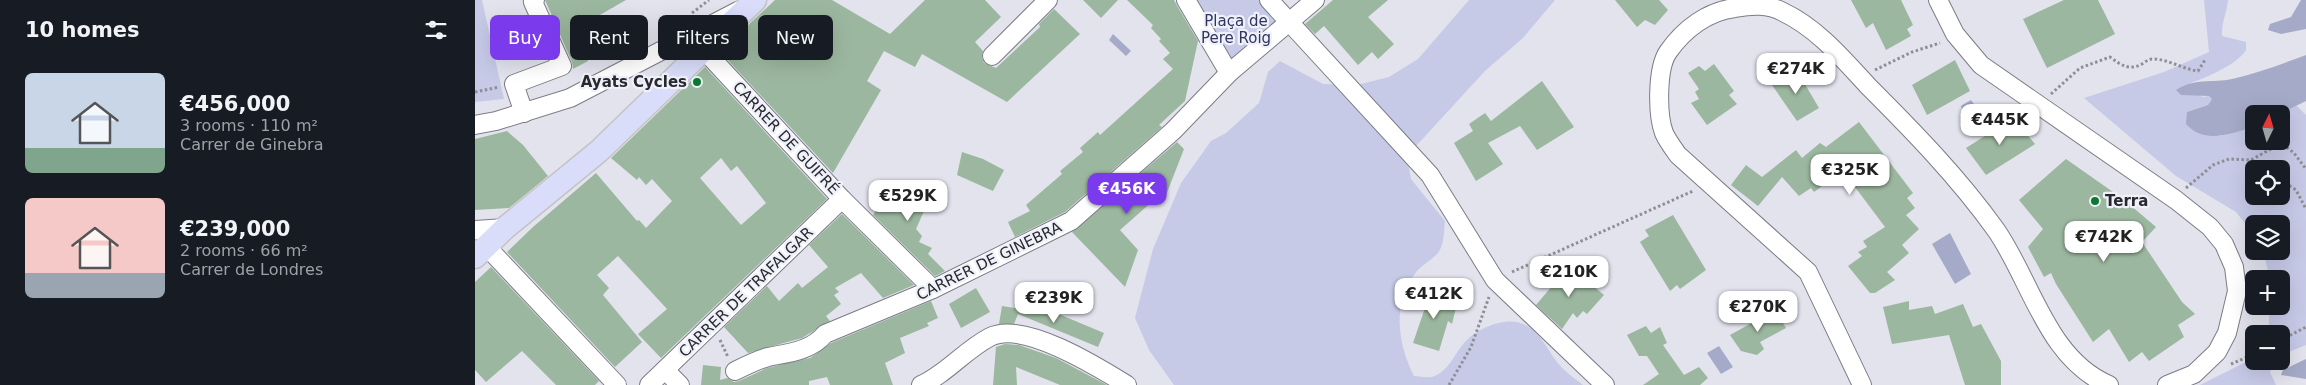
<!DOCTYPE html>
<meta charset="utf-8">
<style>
:root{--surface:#171b24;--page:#242831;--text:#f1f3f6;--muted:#9ea1a6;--accent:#7c3aed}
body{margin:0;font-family:"DejaVu Sans",sans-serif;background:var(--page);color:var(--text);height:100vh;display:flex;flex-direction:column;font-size:19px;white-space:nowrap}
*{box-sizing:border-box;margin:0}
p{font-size:16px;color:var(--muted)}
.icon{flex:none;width:28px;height:28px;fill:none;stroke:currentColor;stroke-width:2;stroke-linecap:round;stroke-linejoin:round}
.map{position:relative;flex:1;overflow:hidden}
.sheet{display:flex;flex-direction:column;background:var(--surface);width:475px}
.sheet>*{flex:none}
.hud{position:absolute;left:15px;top:15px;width:475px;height:45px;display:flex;gap:10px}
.needle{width:32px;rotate:5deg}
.fabs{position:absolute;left:1770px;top:105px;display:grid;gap:10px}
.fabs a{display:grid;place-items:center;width:45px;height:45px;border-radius:8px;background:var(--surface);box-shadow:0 5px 20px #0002;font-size:25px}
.price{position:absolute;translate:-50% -42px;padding:0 11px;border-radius:10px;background:#fff;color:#222;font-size:16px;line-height:32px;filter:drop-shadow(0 1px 2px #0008)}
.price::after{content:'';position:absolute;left:50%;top:30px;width:15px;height:11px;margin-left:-8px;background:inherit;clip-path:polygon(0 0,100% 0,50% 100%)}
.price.selected{background:var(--accent);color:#fff}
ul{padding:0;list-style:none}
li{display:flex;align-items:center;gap:15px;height:125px;padding:0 25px}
li span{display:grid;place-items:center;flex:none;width:140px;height:100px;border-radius:8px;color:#555}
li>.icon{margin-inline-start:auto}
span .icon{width:60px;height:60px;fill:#fffc;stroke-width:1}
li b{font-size:21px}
h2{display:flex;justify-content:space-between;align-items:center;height:60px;padding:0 25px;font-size:21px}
.pill{padding:0 18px;border-radius:8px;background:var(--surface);box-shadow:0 5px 20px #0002;font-size:18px;line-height:45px}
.pill.selected{background:var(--accent);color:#fff}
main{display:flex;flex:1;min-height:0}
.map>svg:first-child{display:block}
.green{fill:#c6cae7;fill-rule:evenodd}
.water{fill:#a5aac8}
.building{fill:#9cb79f;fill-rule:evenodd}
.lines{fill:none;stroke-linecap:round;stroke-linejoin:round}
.minor-casing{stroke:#7b7c85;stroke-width:20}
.major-casing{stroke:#c3c3c4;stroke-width:25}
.path{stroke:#8e8f96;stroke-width:3;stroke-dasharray:2.5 2.5;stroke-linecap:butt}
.minor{stroke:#fff;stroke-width:18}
.major{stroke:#d9ddf9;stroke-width:22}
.poi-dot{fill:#097a2f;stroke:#eff1fa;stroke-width:2}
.labels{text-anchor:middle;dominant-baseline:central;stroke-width:4.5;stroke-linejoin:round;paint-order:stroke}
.park-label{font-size:15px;fill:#30345f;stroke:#eff1fa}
.poi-label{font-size:15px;font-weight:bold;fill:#29292d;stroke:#eff1fa;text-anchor:end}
.street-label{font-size:15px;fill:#29292d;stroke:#eff1fa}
</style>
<main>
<section class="sheet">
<h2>10 homes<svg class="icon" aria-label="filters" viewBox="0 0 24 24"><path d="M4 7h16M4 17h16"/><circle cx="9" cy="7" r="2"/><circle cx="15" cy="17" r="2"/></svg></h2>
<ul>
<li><span style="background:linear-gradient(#c9d6e8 75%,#7fa58c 0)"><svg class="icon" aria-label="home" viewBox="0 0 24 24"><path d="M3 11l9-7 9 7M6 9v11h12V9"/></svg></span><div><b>€456,000</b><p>3 rooms · 110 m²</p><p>Carrer de Ginebra</p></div></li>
<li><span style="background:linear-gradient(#f6c9c9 75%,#9aa5b1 0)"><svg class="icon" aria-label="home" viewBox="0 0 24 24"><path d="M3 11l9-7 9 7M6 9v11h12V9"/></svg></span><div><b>€239,000</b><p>2 rooms · 66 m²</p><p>Carrer de Londres</p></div></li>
</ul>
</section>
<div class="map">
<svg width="1831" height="385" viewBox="0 0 1831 385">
<rect width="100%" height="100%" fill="#e2e3ed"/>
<g class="green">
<polygon points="0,0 7,0 29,99 0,102"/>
<polygon points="711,0 797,0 813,22 754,73"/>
<path d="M994,0H1080L1048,38L1010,71L941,146L933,163L936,179L970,221C969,231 969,247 962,254C954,262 945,266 939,275C917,305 923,345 939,376C944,376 952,378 957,377C975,371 979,353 991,341C1003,328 1033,315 1050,325C1066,333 1072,349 1082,362C1089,371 1099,378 1108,385H699L674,350L660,318L678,249L706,183L736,141L751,133L784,103L793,72L805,61L848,84L882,85L914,77L943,59Z"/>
<path d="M1729,0H1753C1752,13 1746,23 1747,36L1771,42V50C1761,66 1726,80 1707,86L1728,97L1734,96L1737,99L1733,105L1712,112L1744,136L1779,127V141H1806V114H1804L1821,105L1831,115V345L1806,355V334H1794V306H1806V279H1795L1788,251H1806V224H1779V235L1761,212L1701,176L1609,98L1689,72L1734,52ZM1779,169H1806V196H1779Z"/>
<polygon points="1779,358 1779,361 1799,361 1795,372 1801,385 1725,385"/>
</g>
<g class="water">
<polygon points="1826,0 1831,0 1831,29 1806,34 1793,30 1795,24 1816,17"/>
<polygon points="638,34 656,51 651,56 634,40"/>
<polygon points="130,36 137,39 137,45 122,54 114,52 112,46 118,40"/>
<path d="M1831,55V101L1804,114H1779V127C1757,133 1729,145 1711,124L1712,112L1733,105L1737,99L1734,96L1706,95L1701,90C1718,78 1738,83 1757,79C1782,73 1807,64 1831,55Z"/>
<polygon points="1496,100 1507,116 1493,123 1486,106"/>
<polygon points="1475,233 1496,274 1480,284 1457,244"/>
<polygon points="1244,346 1258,367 1246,374 1232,353"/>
<polygon points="1831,359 1831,379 1806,375 1808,370"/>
</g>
<g class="building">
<polygon points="70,0 151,0 116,20 121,28 105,38 113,61 98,69 97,62"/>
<polygon points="300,0 357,0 415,34 450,0 510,0 526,17 500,42 508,51 507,58 509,63 521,68 565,27 564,24 579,9 605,34 532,102 447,54 440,67 409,51 392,81 406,90 358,173 250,57 250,47"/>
<polygon points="608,0 643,0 626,18"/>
<polygon points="652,0 699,0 701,4 723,41 710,101 684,125 687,127 590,212 540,237 533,222 555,211 551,205 587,174 585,171 608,152 605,148 623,132 625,135 698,69 688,59 695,53 684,41 686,39 676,28 678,25"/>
<polygon points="858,0 913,0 893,17 919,44 903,59 897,52 883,65 849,26 840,34 830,24"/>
<polygon points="1140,0 1184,0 1193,10 1180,25 1170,20 1162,27"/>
<polygon points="1376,0 1426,0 1438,25 1432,29 1436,36 1411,50 1398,23 1391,28"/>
<polygon points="1589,0 1623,0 1640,34 1572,68 1548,19"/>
<polygon points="1480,60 1495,91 1452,115 1437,85"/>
<polygon points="1239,64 1259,91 1254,95 1262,104 1232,125 1216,103 1224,99 1220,92 1224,89 1213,73 1224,66 1230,71"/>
<path d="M230,67L352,199L186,358L163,334L192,309L143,256L122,275L134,288L128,295L167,342L140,367L32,252L58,227L121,173L162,221L164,220L171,228L197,201L177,179L171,185L164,177L162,180L136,158ZM246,158L256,171L262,166L291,203L266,225L225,178Z"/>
<polygon points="1321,69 1344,108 1322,121 1297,85"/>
<polygon points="1067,81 1099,127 1062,150 1045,126 1013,143 1028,164 1001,181 979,143 998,131 994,124 1010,113 1016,121"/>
<polygon points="1538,118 1560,144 1511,175 1491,148"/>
<polygon points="1384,122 1438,193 1432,198 1440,208 1431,215 1444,229 1427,245 1434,253 1412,272 1420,280 1400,293 1395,293 1373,266 1387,256 1383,252 1392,247 1388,241 1410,227 1368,171 1339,192 1336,188 1324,196 1307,177 1283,206 1256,185 1271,165 1287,177 1321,150 1327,158 1345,143 1351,147"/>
<polygon points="32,131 48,145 73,176 34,208 0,210 0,139"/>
<polygon points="702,142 709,149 691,195 688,192 645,230 663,250 650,287 597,232"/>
<polygon points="487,152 508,159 529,170 518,191 482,175"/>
<polygon points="1591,159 1648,199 1681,227 1667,242 1707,302 1720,314 1703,325 1709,337 1674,361 1667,352 1654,362 1634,329 1618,342 1581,284 1576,273 1569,277 1553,247 1568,229 1544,200"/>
<polygon points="438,183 457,193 441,229 447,236 444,242 457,248 453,254 470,271 460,276 398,215 415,189 429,197"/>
<polygon points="367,214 439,285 408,298 386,273 360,288 364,292 359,295 366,304 351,316 355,321 327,338 273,353 249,327 292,286 304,301 323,283 327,288 353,267 334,245"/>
<polygon points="1198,215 1231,270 1205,289 1202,285 1195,291 1165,242 1174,236 1170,230"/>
<polygon points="1094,266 1129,295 1112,314 1108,311 1102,318 1098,313 1087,329 1061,305"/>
<polygon points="16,267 124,381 120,385 81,385 47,351 11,382 0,370 0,282"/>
<polygon points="501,288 515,312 486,328 474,304"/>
<polygon points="942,289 967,301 969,295 983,300 977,324 973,321 964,351 938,343 951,305 938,296"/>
<polygon points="456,301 463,318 452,323 454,326 425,338 430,353 410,363 418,385 355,385 352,377 334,381 334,385 226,385 228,365 246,367 245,380 252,378 259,382 264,381 292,368 335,358 356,343"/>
<polygon points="1434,301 1434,310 1457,306 1460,314 1488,304 1498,327 1506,324 1526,361 1526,385 1490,385 1474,335 1417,344 1408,307"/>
<polygon points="527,306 586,315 629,333 623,347 543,314 539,324 524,324"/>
<polygon points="1300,310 1311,328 1285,342 1289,349 1282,355 1266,351 1255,335"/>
<polygon points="1171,326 1176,333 1185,327 1192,343 1188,345 1209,375 1224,367 1233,378 1225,385 1168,385 1184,374 1172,356 1164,356 1152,335"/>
<polygon points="530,344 544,345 581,358 632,385 585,385 541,367 542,385 518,385 521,347"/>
</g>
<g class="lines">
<defs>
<g id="minor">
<polyline points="711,0 754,73"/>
<polyline points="794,0 955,175 1020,280 1130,385"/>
<polyline points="1463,0 1480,34 1506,65 1701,200 1735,227 1749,244 1759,267 1762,291 1752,333 1742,352 1719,374 1692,385"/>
<polyline points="228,49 367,199 458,289"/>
<polyline points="517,56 573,0"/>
<polyline points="49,113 39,84 87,66 58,2 60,0"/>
<polyline points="0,125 21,121 95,98 263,11"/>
<polyline points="0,230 30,228"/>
<polyline points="11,246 142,385"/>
<polyline points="190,370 205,385"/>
<path d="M260,371C270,366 282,360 293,357C313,353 336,351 350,334L458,289L596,221L698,131L754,73L840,0"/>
<polyline points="174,385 367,199"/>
<path d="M446,385C471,374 490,350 515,337C548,320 623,367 652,385"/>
<path d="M1387,385L1333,272L1203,155C1198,148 1192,140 1189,133C1182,114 1182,68 1193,52C1209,29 1233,11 1260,8C1277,5 1293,4 1308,12C1342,28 1368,59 1393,86C1438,131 1483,177 1521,230C1556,280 1572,359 1634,385"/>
</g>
<polyline id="major" points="0,257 30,228 124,151 280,0"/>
</defs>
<use href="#minor" class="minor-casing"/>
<use href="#major" class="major-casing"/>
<g class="path">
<polyline points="217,13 234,0"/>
<polyline points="1400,70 1437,52 1465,43"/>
<polyline points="0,92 24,87"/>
<path d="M1576,94L1605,68L1635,57C1646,65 1654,71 1667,64C1670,62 1674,59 1677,59C1694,59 1707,69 1723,71L1730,60"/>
<polyline points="1776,160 1789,169"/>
<polyline points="1806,180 1821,190 1831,209"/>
<polyline points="1711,188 1738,165 1754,159 1776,160 1803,145 1809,145 1819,153 1831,169"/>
<polyline points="1037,272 1218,191"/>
<polyline points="245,340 253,357"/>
<polyline points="1806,340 1831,327"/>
<polyline points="1756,364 1779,354"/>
<polyline points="974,385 996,347 1014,297"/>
</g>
<use href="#minor" class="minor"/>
<use href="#major" class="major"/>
</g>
<g class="poi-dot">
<circle cx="222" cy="82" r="5"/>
<circle cx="1620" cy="201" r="5"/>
</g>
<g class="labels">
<g class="park-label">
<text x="761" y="21">Plaça de<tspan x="761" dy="17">Pere Roig</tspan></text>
</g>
<g class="poi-label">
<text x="212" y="82">Ayats Cycles</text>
<text x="1630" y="201" text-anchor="start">Terra</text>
</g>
<g class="street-label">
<text transform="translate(311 138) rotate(47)">CARRER DE GUIFRÉ</text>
<text transform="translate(514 261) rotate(-26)">CARRER DE GINEBRA</text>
<text transform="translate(271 292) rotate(-44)">CARRER DE TRAFALGAR</text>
</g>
</g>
</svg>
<div class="fabs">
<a><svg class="needle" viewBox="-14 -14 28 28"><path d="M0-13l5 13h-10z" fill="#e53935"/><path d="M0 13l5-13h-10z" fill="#9ea1a6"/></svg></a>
<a><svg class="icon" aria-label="locate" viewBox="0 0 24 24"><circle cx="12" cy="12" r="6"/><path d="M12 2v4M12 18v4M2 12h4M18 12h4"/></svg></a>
<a><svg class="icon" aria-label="layers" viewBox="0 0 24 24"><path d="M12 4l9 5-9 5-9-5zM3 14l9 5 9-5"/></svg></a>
<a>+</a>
<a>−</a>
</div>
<b class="price" style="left:1321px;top:95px">€274K</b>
<b class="price" style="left:1525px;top:146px">€445K</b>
<b class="price" style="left:1375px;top:196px">€325K</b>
<b class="price selected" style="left:652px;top:215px">€456K</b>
<b class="price" style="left:433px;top:222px">€529K</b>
<b class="price" style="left:1629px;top:263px">€742K</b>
<b class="price" style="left:1094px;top:298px">€210K</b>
<b class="price" style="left:959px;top:320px">€412K</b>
<b class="price" style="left:579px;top:324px">€239K</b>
<b class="price" style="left:1283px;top:333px">€270K</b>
<div class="hud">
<a class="pill selected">Buy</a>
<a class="pill">Rent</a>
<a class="pill">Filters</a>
<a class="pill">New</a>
</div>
</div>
</main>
